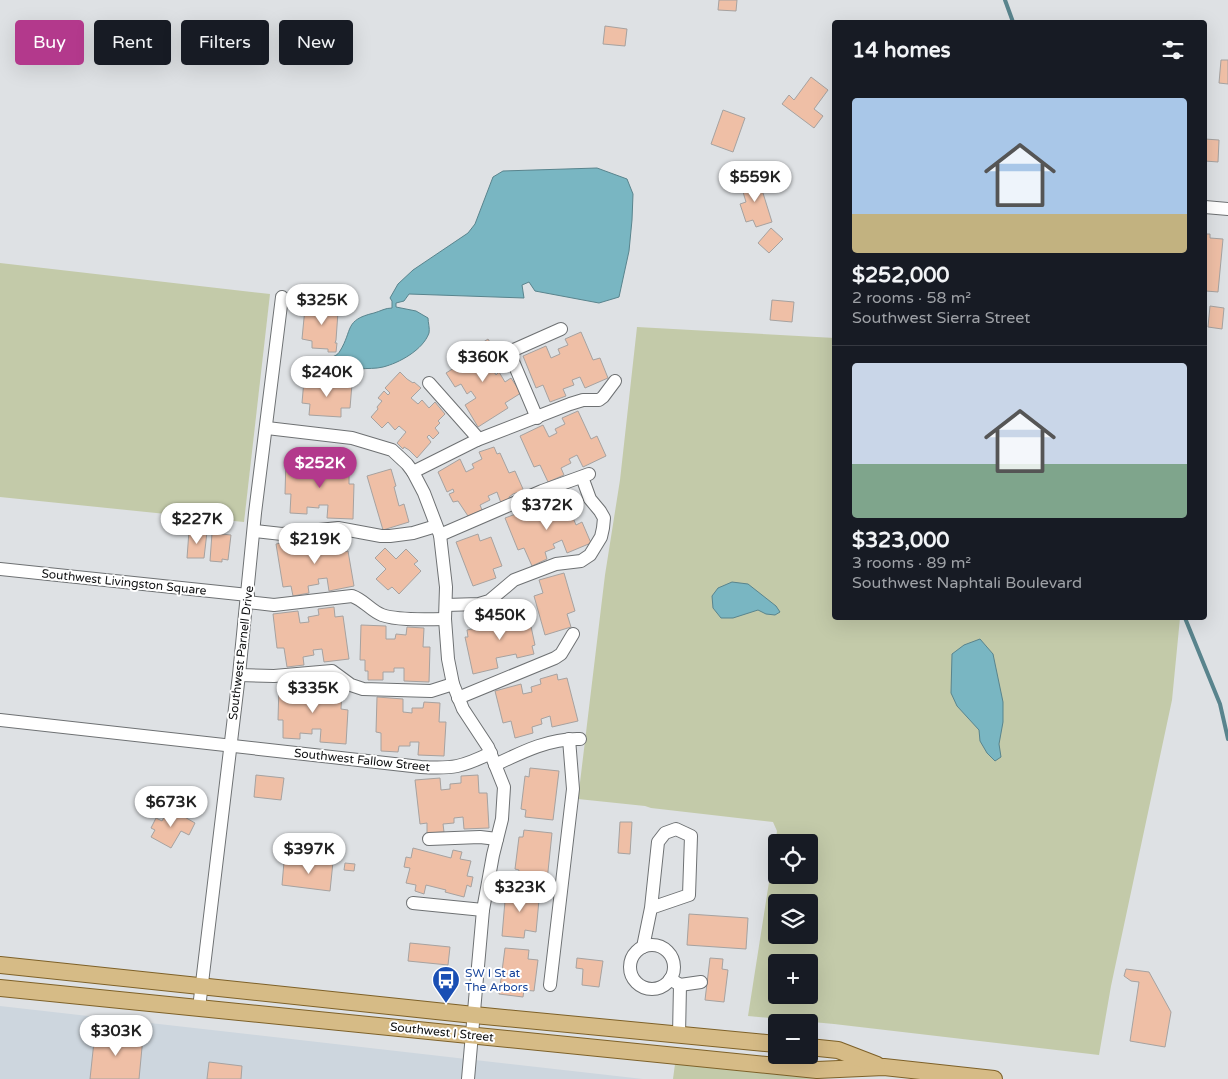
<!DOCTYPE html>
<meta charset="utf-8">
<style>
:root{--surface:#171b24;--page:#242831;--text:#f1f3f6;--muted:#9ea1a6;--line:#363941;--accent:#b3398c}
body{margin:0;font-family:"Varela Round",sans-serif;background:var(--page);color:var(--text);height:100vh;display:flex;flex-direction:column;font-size:19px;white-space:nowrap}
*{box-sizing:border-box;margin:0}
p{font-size:16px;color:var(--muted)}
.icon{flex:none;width:28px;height:28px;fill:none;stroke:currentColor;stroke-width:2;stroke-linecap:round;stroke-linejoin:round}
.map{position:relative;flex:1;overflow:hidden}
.panel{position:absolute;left:832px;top:20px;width:375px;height:600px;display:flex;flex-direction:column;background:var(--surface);border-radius:5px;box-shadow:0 5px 20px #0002}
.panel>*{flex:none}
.banner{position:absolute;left:15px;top:20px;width:475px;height:45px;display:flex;gap:10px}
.tools{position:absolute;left:768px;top:834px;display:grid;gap:10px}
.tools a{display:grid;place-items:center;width:50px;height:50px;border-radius:5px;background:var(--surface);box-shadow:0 5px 20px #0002;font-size:25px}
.price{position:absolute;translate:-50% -42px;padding:0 11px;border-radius:18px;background:#fff;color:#222;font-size:16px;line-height:32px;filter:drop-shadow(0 1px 2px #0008)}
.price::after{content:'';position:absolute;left:50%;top:30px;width:15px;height:11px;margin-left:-8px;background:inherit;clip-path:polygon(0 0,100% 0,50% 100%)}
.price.active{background:var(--accent);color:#fff}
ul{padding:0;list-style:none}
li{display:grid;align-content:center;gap:10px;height:265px;padding:0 20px}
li+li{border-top:1px solid var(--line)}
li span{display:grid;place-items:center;height:155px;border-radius:5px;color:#555}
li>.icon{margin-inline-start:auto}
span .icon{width:90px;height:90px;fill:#fffc;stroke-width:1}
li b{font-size:21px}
h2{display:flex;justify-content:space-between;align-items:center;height:60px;padding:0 20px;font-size:21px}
.tag{padding:0 18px;border-radius:5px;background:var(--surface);box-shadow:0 5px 20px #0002;font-size:18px;line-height:45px}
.tag.active{background:var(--accent);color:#fff}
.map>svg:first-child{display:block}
.built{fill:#cdd6de}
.green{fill:#c3caa9;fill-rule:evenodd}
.water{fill:#79b6c2;stroke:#59848d}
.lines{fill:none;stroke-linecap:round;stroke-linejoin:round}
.stream{stroke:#59848d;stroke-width:4}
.building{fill:#efbfa6;stroke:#a6a2a0}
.minor-casing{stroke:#6e7173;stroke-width:14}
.major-casing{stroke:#7e6128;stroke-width:18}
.minor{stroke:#fff;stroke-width:12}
.major{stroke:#d6bb86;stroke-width:16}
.labels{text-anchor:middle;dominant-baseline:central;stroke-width:4;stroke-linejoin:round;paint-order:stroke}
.street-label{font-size:12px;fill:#0e0f10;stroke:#fff}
.transit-label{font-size:12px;fill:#164399;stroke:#fff;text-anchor:start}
</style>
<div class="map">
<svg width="1228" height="1079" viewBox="0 0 1228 1079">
<rect width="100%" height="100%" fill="#dee1e4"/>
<polygon class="built" points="0,1006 643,1079 0,1079"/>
<g class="green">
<polygon points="0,263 270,294 244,522 0,497"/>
<path d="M637,327L835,338V618H1180L1172,700L1111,986L1099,1055L834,1024L748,1016L777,831L773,822L651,808L645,806L578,799L605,575L620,480ZM776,842H809V875H776ZM776,902H809V935H776ZM776,962H809V995H776Z"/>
<polygon points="675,1064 820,1079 673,1079"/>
</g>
<g class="water">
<path d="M597,168L627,179L633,194L632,220L629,251L619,297L599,303L535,291L529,282L522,285L524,298L409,294L404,301L396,303V307L416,311L428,318C428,322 430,329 429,333C423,350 399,363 383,367C375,369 368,368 360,369C342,370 343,378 322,371C325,367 327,360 331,358C335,355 337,356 340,351C353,330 344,320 374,313C381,311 385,308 392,308V301L390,298L398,284L413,270L468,233L475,224L493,177L503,171Z"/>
<polygon points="732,582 748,584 776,606 780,612 775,615 766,614 758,610 733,618 721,618 713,608 712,596 718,588"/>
<polygon points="980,639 993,654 1003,702 1003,722 999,744 1001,757 995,761 987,753 980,741 979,730 957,706 951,693 952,654 964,645"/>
</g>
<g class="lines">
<g class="stream">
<polyline points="1005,0 1013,22"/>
<polyline points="1185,618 1220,704 1228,739"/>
</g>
</g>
<g class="building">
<polygon points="719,0 737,0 736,11 718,10"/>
<polygon points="605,26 627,29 625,46 603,44"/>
<polygon points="1221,60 1228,60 1228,84 1219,83"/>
<polygon points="811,77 828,90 814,109 823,116 814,128 782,104 789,95 794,100"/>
<polygon points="723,110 745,118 733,152 711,144"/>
<polygon points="1205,139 1219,140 1218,162 1205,161"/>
<polygon points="758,177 772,222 756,227 753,220 746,222 740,204 746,202 740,182"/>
<polygon points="771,228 783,239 769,253 758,243"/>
<polygon points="1205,234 1210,234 1210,238 1223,239 1218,292 1206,291"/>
<polygon points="772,300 794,302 792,322 770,320"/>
<polygon points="317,301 341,303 340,312 338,312 336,340 335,343 337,343 336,352 328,352 328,349 312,348 312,341 302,339 305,308 316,309"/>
<polygon points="1210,306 1224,308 1222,329 1208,327"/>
<polygon points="581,332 593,360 600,358 608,378 585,388 580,377 572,380 574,385 563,389 566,396 550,402 543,385 536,388 523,356 546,346 551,358 560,354 558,349 568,345 565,339"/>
<polygon points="488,339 502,361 491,367 496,375 499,372 505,382 511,378 521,393 505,403 508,408 478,427 465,405 476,398 471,391 467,394 461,384 455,387 446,373 462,363 459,358"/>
<polygon points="400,372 407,379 413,383 414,382 421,388 411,398 418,404 422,400 429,408 435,402 445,414 438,421 440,423 435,428 439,433 433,439 429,435 427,437 431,442 417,458 409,450 404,447 403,449 397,443 406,432 399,426 395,430 388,422 382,428 371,417 378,409 377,407 382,401 378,398 384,391 388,395 390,393 385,388"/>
<polygon points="304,380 352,384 350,408 341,408 341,417 309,415 310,404 302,403"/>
<polygon points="578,411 591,439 597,436 606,456 583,467 577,455 569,459 571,463 561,468 564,475 548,482 540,465 534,467 520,436 543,425 549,437 557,433 555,429 565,424 562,418"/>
<polygon points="494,447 497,454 500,453 509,473 515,471 523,489 522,491 513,494 509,497 509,499 501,503 497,492 488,496 490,500 480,505 482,510 468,516 458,501 453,502 449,494 454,492 453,489 447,492 438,472 460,459 466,472 474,468 472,464 482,459 479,452"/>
<polygon points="286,459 313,460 312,470 333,471 333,464 349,464 349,484 354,484 353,519 327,518 328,505 319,505 319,508 307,507 307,514 290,513 291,494 285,494"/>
<polygon points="391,469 396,486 394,487 399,506 404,504 409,522 383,530 367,476"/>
<polygon points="564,496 576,525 582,522 591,543 567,553 562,540 553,544 555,548 545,552 547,559 532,566 524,548 518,550 505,518 529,509 534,520 543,517 541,513 551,509 549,502"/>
<polygon points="189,531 207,532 204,558 187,558"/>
<polygon points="212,533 231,535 228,560 222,559 222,562 210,561"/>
<polygon points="339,534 342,552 348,551 354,586 329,591 327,578 318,579 319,584 308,586 309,593 293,596 291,586 283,587 276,544 302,539 304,552 313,550 312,546 323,544 322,537"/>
<polygon points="478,534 480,541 491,537 502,566 493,569 496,578 473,586 456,542"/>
<polygon points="385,548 396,559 406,549 418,561 414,564 421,571 399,594 392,587 388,590 376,579 386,569 375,558"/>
<polygon points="564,573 575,611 567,614 571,627 545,635 534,596 543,593 539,580"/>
<polygon points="334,607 335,617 343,616 349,659 324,662 322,649 313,650 314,655 303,657 304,665 287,667 284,648 277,648 273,614 298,611 300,623 309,622 308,617 319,615 318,609"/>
<polygon points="527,608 535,645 532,646 534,654 517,658 516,654 496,658 498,668 473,674 465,637 468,637 467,630 504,622 502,614"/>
<polygon points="361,625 386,626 386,639 395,639 396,634 406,635 407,627 424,628 423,647 430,647 429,682 404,681 404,668 394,668 394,672 383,672 383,680 368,680 368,671 365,671 365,660 360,660"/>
<polygon points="557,674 558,680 567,678 578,721 552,727 550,716 541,719 542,724 532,727 533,733 515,738 511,721 503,723 495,691 521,684 523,694 532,692 531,687 541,684 540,679"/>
<polygon points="279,685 305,686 305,699 314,700 314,695 325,696 326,689 342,690 341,709 348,710 346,744 320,742 321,729 312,729 312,734 300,733 300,739 283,738 283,720 278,720"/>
<polygon points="377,697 403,699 403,712 412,713 412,708 423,708 424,702 440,703 439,722 446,722 444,756 418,755 419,742 410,742 410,746 399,746 398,752 381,751 381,733 376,732"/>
<polygon points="530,768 559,771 553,820 525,817 526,810 521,809 525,776 529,777"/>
<polygon points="256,775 284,778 281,800 254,797"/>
<polygon points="478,775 479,793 487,793 489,828 464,829 463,817 454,818 454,823 443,824 444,832 427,833 427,823 420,824 415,780 440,778 441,790 450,789 450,784 461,783 461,776"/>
<polygon points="169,808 195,823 189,835 181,831 171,848 151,837 155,830 151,828 156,818 162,821"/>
<polygon points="620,822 632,822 630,854 618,853"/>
<polygon points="524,830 552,833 547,881 518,878 519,870 515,869 519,837 523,837"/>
<polygon points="413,848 451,858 453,850 462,852 460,859 471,861 467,876 473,877 471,887 467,885 464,897 445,892 446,890 426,885 424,894 415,891 416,885 406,883 410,868 404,867 406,857 411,858"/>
<polygon points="302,858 333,862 330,891 282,885 284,862 302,864"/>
<polygon points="345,863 355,864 354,871 344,870"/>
<polygon points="506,889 535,892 535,900 539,900 536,932 525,930 524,938 502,936"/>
<polygon points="689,914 748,918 746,949 687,945"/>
<polygon points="410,943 450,947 448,965 408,961"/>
<polygon points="505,948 529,950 528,959 538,960 534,991 524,990 523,997 499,994"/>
<polygon points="577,958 603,961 599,987 582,985 583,969 576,968"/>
<polygon points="710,958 723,959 722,969 728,970 724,1002 705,1000"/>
<polygon points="1126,969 1149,972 1171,1012 1165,1047 1130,1041 1139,982 1131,981 1124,976"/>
<polygon points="95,1032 143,1037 139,1079 90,1079"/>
<polygon points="209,1062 242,1066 241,1079 207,1079"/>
</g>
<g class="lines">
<defs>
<g id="minor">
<polyline points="1205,207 1228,209"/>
<polyline points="429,383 476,436 477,440"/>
<polyline points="537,418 509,352 561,329"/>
<polyline points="267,428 352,438 392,450 407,464 413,472 424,493 440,535 446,587 445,619 448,659 453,684 463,709 488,747 504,787 502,819 493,855 483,910 468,1079"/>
<polyline points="413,472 477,440 570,404 583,400 599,400 603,397 615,381"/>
<polyline points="255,531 282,534 338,528 381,536 390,536 413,533 436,526"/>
<polyline points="440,535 542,491 589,474"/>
<polyline points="0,569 248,595"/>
<path d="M247,602L274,605L352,596C364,600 371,611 382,615C399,621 427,619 445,619"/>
<polyline points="446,605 479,604 489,601 514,580 556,564 581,561 590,555 601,537 603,528 604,518 600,511 590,499 582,477"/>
<polyline points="239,675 274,676 332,671 351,685 363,689 431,691 453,684"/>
<polyline points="458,698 555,658 561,654 573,634"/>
<path d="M0,720L421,767C453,769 462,767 491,753"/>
<path d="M495,765C522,752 550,738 580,739"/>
<polyline points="429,839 480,837 497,839"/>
<polyline points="413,903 483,910"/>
<circle cx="652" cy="967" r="22"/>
<polyline points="643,947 651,908 658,842 665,833 676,829 691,836 689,895 651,908"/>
<polyline points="670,979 680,985 679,1035"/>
<polyline points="550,985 573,789 569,739"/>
<polyline points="680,985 701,982"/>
<polyline points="199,1008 239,675 255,513 282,297"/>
</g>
<g id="major">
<polyline points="0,965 474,1015 776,1044"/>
<polyline points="0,988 817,1070 884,1067 994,1079"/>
<polyline points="809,1047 838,1050 877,1065"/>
</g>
</defs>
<use href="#minor" class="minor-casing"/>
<use href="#major" class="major-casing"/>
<use href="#minor" class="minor"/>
<use href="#major" class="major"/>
</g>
<defs>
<symbol id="bus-pin" viewBox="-11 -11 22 30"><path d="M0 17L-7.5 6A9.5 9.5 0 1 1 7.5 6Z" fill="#1a4fb4" stroke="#fff"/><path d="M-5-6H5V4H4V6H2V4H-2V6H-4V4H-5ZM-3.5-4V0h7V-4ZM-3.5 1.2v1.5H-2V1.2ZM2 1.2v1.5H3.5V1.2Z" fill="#fff"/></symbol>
</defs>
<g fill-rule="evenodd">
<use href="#bus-pin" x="430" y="964" width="32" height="43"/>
</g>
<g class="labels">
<g class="street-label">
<text transform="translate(124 582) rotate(6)">Southwest Livingston Square</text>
<text transform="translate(241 653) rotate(-83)">Southwest Parnell Drive</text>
<text transform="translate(362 760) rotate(6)">Southwest Fallow Street</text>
<text transform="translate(442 1032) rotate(6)">Southwest I Street</text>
</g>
<g class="transit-label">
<text x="465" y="973">SW I St at<tspan x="465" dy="14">The Arbors</tspan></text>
</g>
</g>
</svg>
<div class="tools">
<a><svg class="icon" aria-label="locate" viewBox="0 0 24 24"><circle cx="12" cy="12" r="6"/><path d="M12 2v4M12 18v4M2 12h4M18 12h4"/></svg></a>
<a><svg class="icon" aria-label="layers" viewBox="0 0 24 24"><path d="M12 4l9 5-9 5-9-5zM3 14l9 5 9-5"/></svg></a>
<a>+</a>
<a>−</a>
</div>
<b class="price" style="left:755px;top:203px">$559K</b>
<b class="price" style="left:322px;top:326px">$325K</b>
<b class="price" style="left:483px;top:383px">$360K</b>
<b class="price" style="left:327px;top:398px">$240K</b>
<b class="price active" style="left:320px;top:489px">$252K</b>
<b class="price" style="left:547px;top:531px">$372K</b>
<b class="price" style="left:197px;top:545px">$227K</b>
<b class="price" style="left:315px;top:565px">$219K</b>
<b class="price" style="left:500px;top:641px">$450K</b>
<b class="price" style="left:313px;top:714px">$335K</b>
<b class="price" style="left:171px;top:828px">$673K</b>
<b class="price" style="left:309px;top:875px">$397K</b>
<b class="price" style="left:520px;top:913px">$323K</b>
<b class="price" style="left:116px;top:1057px">$303K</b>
<div class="banner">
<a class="tag active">Buy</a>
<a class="tag">Rent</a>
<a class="tag">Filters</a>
<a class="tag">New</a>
</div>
<section class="panel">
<h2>14 homes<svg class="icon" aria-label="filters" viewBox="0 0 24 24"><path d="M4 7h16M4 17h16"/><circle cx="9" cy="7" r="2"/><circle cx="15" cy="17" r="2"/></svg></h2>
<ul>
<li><span style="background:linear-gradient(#a9c7e8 75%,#c2b280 0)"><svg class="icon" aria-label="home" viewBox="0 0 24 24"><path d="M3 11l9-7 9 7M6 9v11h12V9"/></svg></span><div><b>$252,000</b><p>2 rooms · 58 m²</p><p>Southwest Sierra Street</p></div></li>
<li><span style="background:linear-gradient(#c9d6e8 65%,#7fa58c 0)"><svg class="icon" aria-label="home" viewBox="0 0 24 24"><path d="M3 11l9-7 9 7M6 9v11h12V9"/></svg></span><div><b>$323,000</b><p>3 rooms · 89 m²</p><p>Southwest Naphtali Boulevard</p></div></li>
</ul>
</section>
</div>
